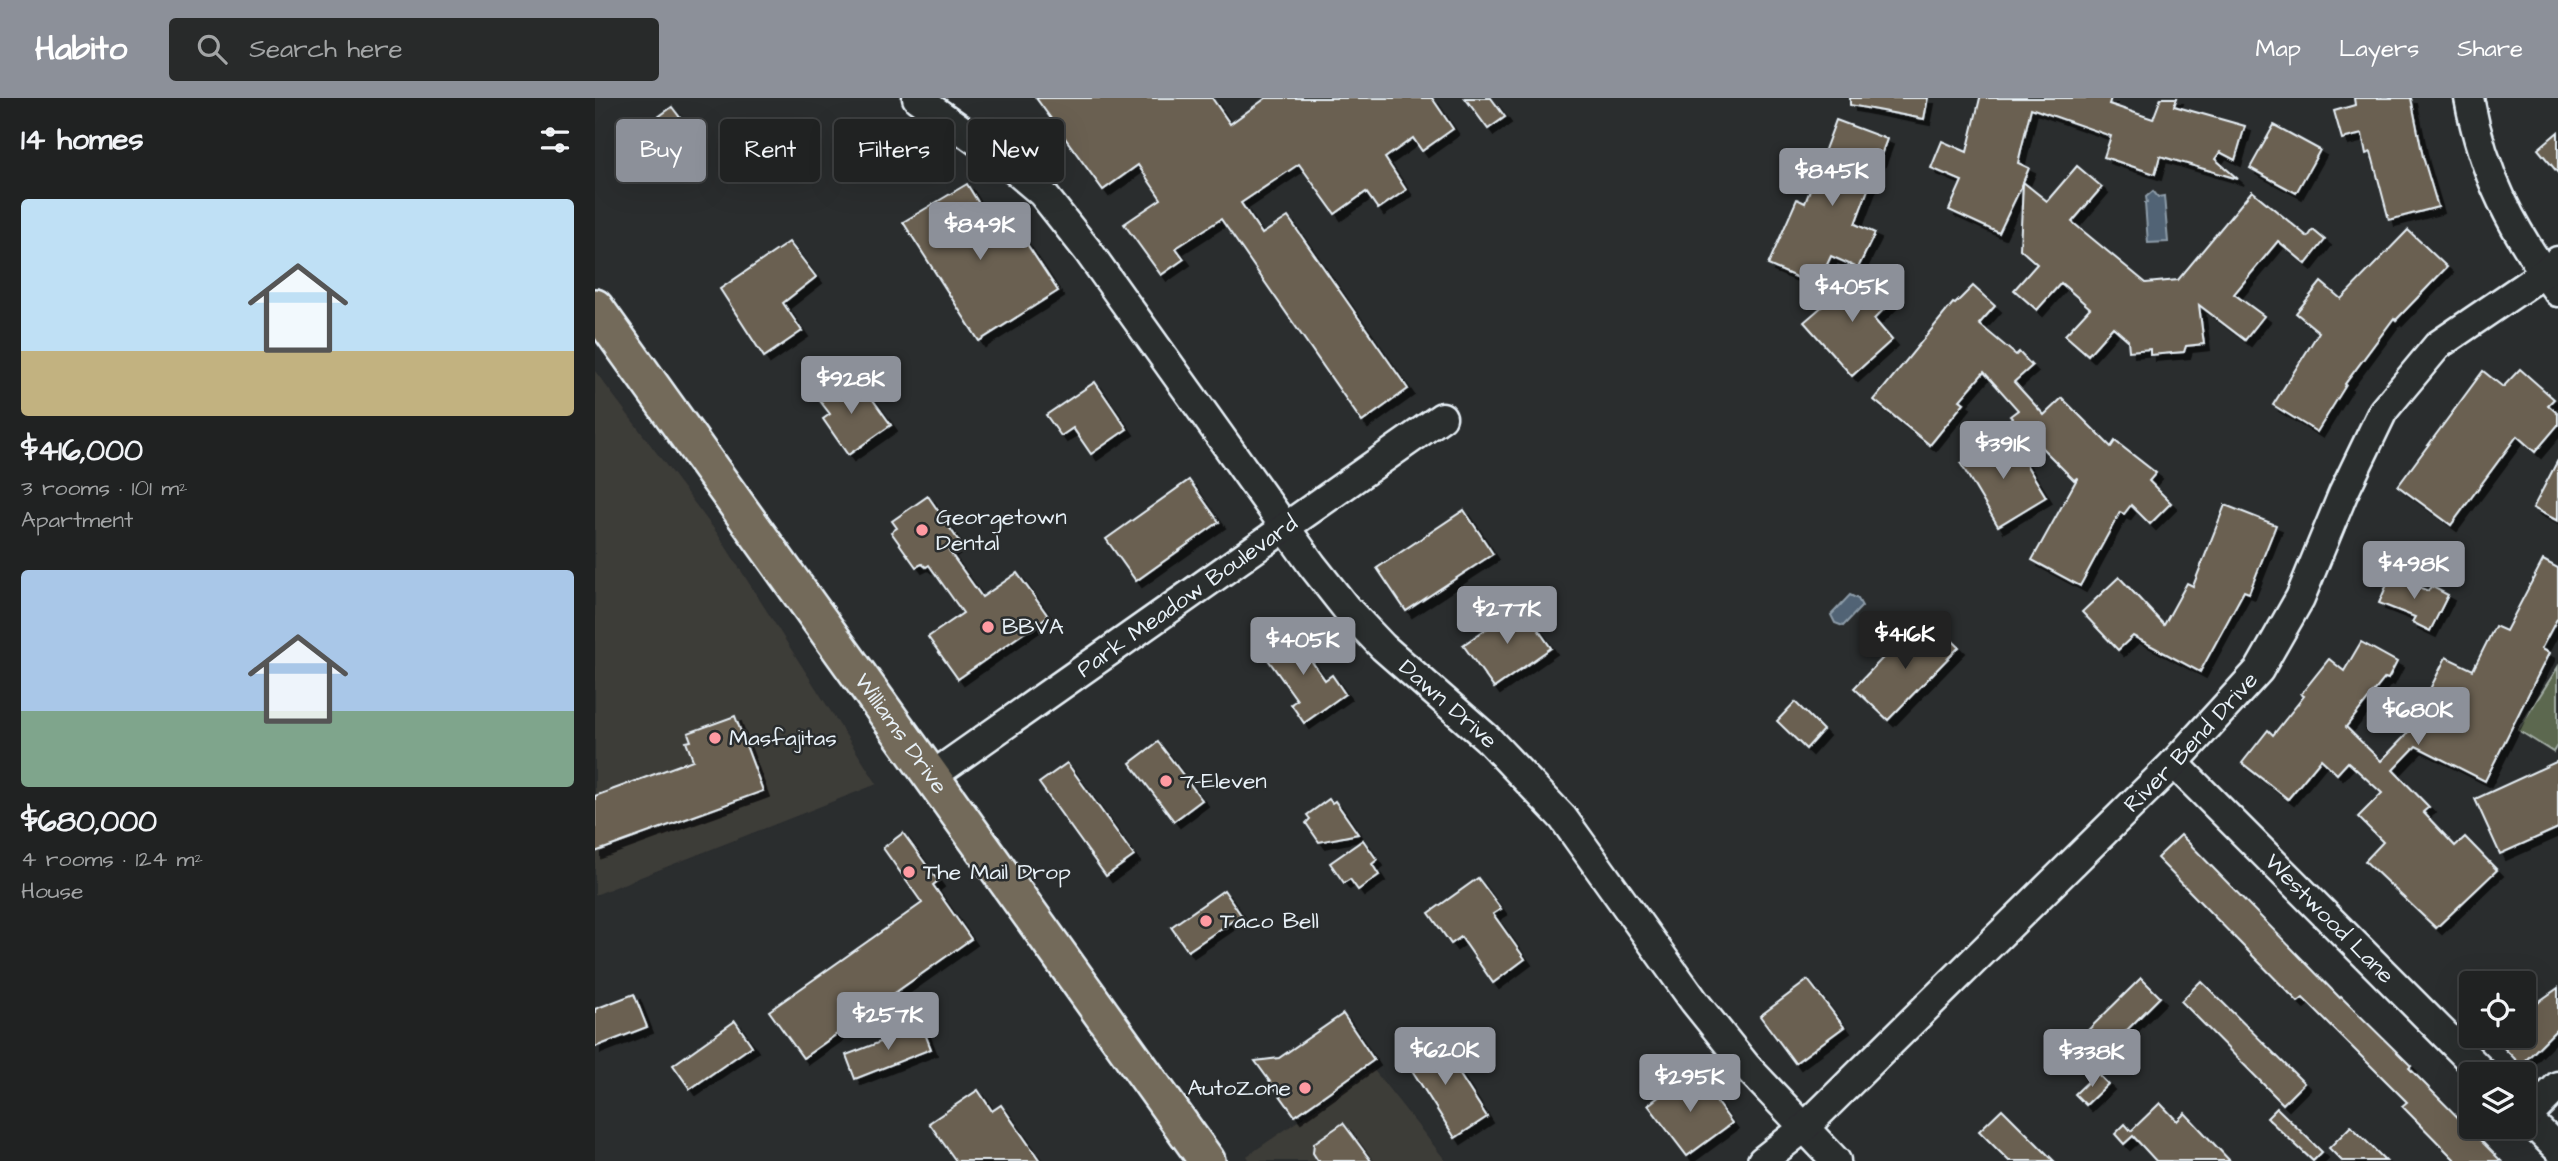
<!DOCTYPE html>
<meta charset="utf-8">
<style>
:root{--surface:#202222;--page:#282a2a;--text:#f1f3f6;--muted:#a2a4a5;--line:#3d3f40;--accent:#8c9099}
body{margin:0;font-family:"Architects Daughter",sans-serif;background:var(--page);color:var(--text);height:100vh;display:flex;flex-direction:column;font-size:26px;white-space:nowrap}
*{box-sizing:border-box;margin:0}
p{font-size:23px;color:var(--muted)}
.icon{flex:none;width:38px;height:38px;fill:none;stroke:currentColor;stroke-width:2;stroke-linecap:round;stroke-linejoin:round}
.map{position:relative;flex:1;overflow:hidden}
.details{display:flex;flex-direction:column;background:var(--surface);width:595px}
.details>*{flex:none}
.banner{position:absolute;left:21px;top:21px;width:665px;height:63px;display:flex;gap:14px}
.controls{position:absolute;left:1864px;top:873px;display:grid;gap:14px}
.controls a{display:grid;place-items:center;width:77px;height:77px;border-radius:7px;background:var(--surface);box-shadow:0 7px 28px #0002,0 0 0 2px var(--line);font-size:35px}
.price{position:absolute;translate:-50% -60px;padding:0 16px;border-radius:7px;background:var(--accent);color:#fff;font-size:23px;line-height:46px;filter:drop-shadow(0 2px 4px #0008)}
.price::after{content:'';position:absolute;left:50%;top:42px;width:21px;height:16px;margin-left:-10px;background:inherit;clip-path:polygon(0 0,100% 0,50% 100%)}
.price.on{background:#222;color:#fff}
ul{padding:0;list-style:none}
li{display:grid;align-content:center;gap:14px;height:371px;padding:0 21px}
li span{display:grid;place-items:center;height:217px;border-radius:7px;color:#555}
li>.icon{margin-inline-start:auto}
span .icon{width:126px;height:126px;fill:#fffc;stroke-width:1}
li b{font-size:30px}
h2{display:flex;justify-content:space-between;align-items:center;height:84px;padding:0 21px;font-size:30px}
.chip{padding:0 24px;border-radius:7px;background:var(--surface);box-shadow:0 7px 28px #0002,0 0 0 2px var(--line);font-size:24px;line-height:63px}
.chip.on{background:var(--accent);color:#fff}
header{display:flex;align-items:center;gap:42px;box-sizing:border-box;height:98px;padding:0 35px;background:var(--accent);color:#fff}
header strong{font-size:33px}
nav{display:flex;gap:38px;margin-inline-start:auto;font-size:24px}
.search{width:490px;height:63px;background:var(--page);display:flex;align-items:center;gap:18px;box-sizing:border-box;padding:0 24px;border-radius:7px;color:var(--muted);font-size:26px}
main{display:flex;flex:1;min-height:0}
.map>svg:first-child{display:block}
.built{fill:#3d3c38}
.green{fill:#5b6850;stroke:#a2aca4;stroke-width:2}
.water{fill:#516474;stroke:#8d9ca9;stroke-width:2}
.building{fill:#6a6051;stroke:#e8f1f8;stroke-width:2;filter:url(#shadow)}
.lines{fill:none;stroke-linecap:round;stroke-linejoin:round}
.minor-casing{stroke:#e8f1f8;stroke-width:33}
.major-casing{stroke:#e8f1f8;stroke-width:40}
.minor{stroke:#2a2d2e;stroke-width:28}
.major{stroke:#736b5a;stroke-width:35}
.poi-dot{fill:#ff9aa2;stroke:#2a2d2e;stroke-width:2.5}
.labels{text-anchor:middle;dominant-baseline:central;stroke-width:5;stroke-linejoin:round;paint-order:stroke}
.poi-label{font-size:23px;fill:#e8f1f8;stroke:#2a2d2e;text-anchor:start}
.street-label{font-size:23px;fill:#e8f1f8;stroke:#2a2d2e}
</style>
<header>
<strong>Habito</strong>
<div class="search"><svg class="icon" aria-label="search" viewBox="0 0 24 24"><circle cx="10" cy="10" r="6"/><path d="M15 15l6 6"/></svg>Search here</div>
<nav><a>Map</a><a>Layers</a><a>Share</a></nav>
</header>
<main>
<section class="details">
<h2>14 homes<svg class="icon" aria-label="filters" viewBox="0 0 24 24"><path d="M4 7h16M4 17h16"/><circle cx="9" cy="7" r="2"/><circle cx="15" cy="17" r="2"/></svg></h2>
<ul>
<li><span style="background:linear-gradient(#bfe0f5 70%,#c2b280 0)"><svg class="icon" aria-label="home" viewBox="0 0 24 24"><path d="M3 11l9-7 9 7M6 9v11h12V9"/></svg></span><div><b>$416,000</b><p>3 rooms · 101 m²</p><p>Apartment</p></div></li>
<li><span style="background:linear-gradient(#a9c7e8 65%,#7fa58c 0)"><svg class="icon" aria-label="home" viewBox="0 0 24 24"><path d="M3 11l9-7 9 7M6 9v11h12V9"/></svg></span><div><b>$680,000</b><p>4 rooms · 124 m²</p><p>House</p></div></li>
</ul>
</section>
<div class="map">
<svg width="1963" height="1063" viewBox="0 0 1963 1063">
<defs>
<filter id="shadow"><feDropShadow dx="6" dy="6" stdDeviation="0" flood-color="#0009"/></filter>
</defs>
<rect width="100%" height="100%" fill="#2a2d2e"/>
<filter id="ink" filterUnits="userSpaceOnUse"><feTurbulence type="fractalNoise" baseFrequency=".0143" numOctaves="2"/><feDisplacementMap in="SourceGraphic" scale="14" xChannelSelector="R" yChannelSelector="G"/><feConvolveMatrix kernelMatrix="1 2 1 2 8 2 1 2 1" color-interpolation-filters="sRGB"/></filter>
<g filter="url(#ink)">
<g class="built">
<polygon points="0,273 122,435 282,686 0,797"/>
<polygon points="778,971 851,1063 655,1063 652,1058"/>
</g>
<polygon class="green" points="1963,569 1963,646 1958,654 1923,632"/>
<g class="water">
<polygon points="1558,93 1563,99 1569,98 1573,144 1553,145 1550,105 1552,105 1551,99"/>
<polygon points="1255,497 1263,501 1267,508 1248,528 1240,525 1236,517"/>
</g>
<g class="building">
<polygon points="441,0 617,0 635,26 671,0 837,0 858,31 827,53 818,40 790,60 811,92 783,111 771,94 740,116 704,66 646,105 667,136 693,119 813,291 767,324 626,121 581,150 589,161 566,177 529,126 566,101 543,67 508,92"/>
<polygon points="870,0 896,0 910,19 893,31"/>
<polygon points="1255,0 1333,0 1329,21 1255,7"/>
<polygon points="1385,0 1516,0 1514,6 1558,21 1566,0 1582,0 1579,8 1650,28 1640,62 1625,54 1620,61 1643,81 1565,58 1560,76 1509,59 1516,38 1436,10 1423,65 1434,70 1428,84 1452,103 1482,68 1507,89 1477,124 1551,185 1583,182 1657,93 1713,139 1718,132 1730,142 1711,166 1683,143 1639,196 1669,218 1650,242 1604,207 1609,246 1591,248 1589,254 1555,257 1555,251 1534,253 1533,242 1518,229 1493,257 1470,237 1495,210 1466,185 1442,212 1419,192 1442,166 1425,151 1428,85 1404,135 1354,112 1367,83 1336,70 1347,43 1372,54"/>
<polygon points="1759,0 1816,0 1828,59 1843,109 1794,122 1776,54 1771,56 1767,36 1747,41 1739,13 1760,7"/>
<polygon points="77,9 99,38 59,67 37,38"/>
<polygon points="1241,22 1292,41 1260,126 1280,135 1263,170 1236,158 1222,188 1173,167 1202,101 1210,105"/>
<polygon points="1679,27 1725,52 1701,95 1655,70"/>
<polygon points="1963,34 1963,75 1943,51"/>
<polygon points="372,86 400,132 416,122 463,193 384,243 308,124"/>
<polygon points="1813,132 1852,169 1801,222 1799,220 1750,286 1751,287 1722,334 1678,307 1724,234 1701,215 1726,184 1746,201"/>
<polygon points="194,144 221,179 188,205 207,233 169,259 125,191"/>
<polygon points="1267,174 1296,204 1279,221 1297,242 1257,278 1209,224"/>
<polygon points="1378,188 1400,208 1384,226 1421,257 1424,254 1437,268 1419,284 1449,317 1467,300 1516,349 1520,343 1561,375 1554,383 1576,405 1555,426 1536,407 1529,416 1525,414 1485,488 1437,462 1483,379 1479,382 1415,318 1423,312 1389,274 1365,302 1369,305 1335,347 1279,302 1358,205 1360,206"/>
<polygon points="1925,271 1959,301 1953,307 1963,316 1963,327 1940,354 1922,338 1856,427 1803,388 1888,273 1908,289"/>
<polygon points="239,279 255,302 270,291 296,327 253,357 228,321 235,316 218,294"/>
<polygon points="500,284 532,331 496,356 478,330 466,338 451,317"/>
<polygon points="1413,337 1451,399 1403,428 1366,366"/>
<polygon points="1963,362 1963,423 1938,410"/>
<polygon points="594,382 624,424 541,483 511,441"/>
<polygon points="333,398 365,445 354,453 387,499 422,475 453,518 363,581 333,539 368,515 334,467 331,469 327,466 321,469 296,434 302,430 297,423"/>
<polygon points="1630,407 1681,427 1654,495 1649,493 1605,574 1538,538 1523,552 1487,514 1524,479 1569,527 1592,485 1598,488"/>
<polygon points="869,412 898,456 811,513 782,470"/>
<polygon points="1948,462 1963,470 1963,519 1946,551 1954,555 1890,683 1821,648 1798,672 1834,709 1828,714 1860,748 1870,739 1902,772 1841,830 1770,763 1788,744 1763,719 1787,695 1753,664 1742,676 1726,661 1693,701 1647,665 1673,632 1678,637 1709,598 1706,596 1734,561 1749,573 1766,544 1802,564 1793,581 1790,580 1751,629 1786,663 1810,638 1836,601 1831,599 1851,559 1878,572 1900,528 1911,533"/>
<polygon points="1796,477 1833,493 1836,488 1853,497 1835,533 1817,524 1820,519 1784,505"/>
<polygon points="926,507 956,550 899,590 868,547"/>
<polygon points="1339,525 1364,549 1293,622 1259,590 1307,540 1316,548"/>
<polygon points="702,533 715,551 710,554 730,582 737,577 750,596 709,625 696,606 702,602 669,556"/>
<polygon points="1200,604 1228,632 1211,651 1182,623"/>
<polygon points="140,618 168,693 0,754 0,698 98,662 91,644 96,643 93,635"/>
<polygon points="563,644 607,702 579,723 535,665"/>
<polygon points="1963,663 1963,730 1905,756 1880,701"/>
<polygon points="472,665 539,758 511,778 444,685"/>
<polygon points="734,701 737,705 740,703 763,736 724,744 711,725 715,721 712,717"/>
<polygon points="308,735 343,783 338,787 376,841 208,960 174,913 327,805 288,750"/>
<polygon points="1586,737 1745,900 1746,899 1816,968 1814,970 1906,1063 1861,1063 1807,1008 1812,1004 1708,900 1703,904 1562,760"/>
<polygon points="768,742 782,762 777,766 784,777 763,792 755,781 749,785 735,765"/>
<polygon points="883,780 906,811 898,816 930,861 898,885 866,839 856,846 834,815"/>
<polygon points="629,792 646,817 593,853 576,829"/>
<polygon points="1546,880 1565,899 1497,967 1477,948"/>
<polygon points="1213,882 1249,929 1200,965 1165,918"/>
<polygon points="1606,883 1709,985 1688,1006 1586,903"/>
<polygon points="1963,890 1963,930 1926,967 1897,938 1928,938 1928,920 1946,902"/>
<polygon points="39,896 52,929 0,949 0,911"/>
<polygon points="748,916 779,962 700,1018 660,963 684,960"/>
<polygon points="140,923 157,948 95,991 78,967"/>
<polygon points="327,928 336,951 260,981 251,957"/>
<polygon points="840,938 892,1019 860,1040 808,958"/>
<polygon points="1098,973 1137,1025 1092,1058 1053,1007"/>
<polygon points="1502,975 1513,986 1491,1007 1480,996"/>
<polygon points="383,992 397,1013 406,1007 445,1063 361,1063 334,1025"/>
<polygon points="1565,1005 1582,1023 1590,1015 1635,1063 1561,1063 1538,1038 1529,1046 1520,1036 1530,1026 1536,1033"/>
<polygon points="1682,1010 1727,1054 1718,1063 1672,1020"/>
<polygon points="1407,1011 1459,1063 1414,1063 1384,1033"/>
<polygon points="748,1025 776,1063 723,1063 718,1055 719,1045"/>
<polygon points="1756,1028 1791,1063 1747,1063 1734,1050"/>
</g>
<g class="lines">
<defs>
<g id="minor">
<path id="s1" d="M322,0L402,57L447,95L493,153L717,467L751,510L788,549L892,640L968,720L1099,903L1152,969L1241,1063"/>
<path d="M1874,0C1888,76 1918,133 1963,194"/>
<path id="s2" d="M1579,665L1889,976"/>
<path id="s3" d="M337,678L847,319"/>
<polyline points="1928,1016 1963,1051"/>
<polyline points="1932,1019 1963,988"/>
<path id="s4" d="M1167,1063L1209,1030L1579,665L1664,572L1705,500L1748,396L1788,313L1843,247L1949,175L1963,163"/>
</g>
<g id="major">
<path id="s5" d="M0,209L612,1063"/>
</g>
</defs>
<use href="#minor" class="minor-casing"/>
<use href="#major" class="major-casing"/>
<use href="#minor" class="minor"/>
<use href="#major" class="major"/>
</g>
</g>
<g class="poi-dot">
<circle cx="327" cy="432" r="7"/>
<circle cx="393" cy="529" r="7"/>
<circle cx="120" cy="640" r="7"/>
<circle cx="571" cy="683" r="7"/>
<circle cx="314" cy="774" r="7"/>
<circle cx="611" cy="823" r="7"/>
<circle cx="710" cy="990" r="7"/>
</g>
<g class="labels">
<g class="poi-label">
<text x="341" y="419">Georgetown<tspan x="341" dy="26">Dental</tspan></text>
<text x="407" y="529">BBVA</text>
<text x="134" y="640">Masfajitas</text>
<text x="585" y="683">7-Eleven</text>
<text x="328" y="774">The Mail Drop</text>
<text x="625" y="823">Taco Bell</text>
<text x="696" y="990" text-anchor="end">AutoZone</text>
</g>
<g class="street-label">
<text stroke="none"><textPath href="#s3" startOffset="312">Park Meadow Boulevard</textPath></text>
<text stroke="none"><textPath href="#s1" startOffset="812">Dawn Drive</textPath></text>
<text stroke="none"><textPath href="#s5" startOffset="525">Williams Drive</textPath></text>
<text stroke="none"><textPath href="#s4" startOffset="600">River Bend Drive</textPath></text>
<text stroke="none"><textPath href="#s2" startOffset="220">Westwood Lane</textPath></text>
</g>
</g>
</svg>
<div class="controls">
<a><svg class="icon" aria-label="locate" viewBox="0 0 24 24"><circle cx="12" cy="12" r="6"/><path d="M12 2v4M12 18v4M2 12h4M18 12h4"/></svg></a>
<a><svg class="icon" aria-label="layers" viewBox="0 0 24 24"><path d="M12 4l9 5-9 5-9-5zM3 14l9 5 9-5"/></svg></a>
</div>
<b class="price" style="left:1237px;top:110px">$845K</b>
<b class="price" style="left:385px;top:164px">$849K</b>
<b class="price" style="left:1257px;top:226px">$405K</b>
<b class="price" style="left:256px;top:318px">$928K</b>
<b class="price" style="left:1408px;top:383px">$391K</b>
<b class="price" style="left:1819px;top:503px">$498K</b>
<b class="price" style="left:912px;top:548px">$277K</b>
<b class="price on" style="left:1310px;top:573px">$416K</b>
<b class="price" style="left:708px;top:579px">$405K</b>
<b class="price" style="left:1823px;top:649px">$680K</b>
<b class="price" style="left:293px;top:954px">$257K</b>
<b class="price" style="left:850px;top:989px">$620K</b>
<b class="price" style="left:1497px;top:991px">$338K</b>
<b class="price" style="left:1095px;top:1016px">$295K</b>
<div class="banner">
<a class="chip on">Buy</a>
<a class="chip">Rent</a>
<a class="chip">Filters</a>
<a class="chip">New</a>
</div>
</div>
</main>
